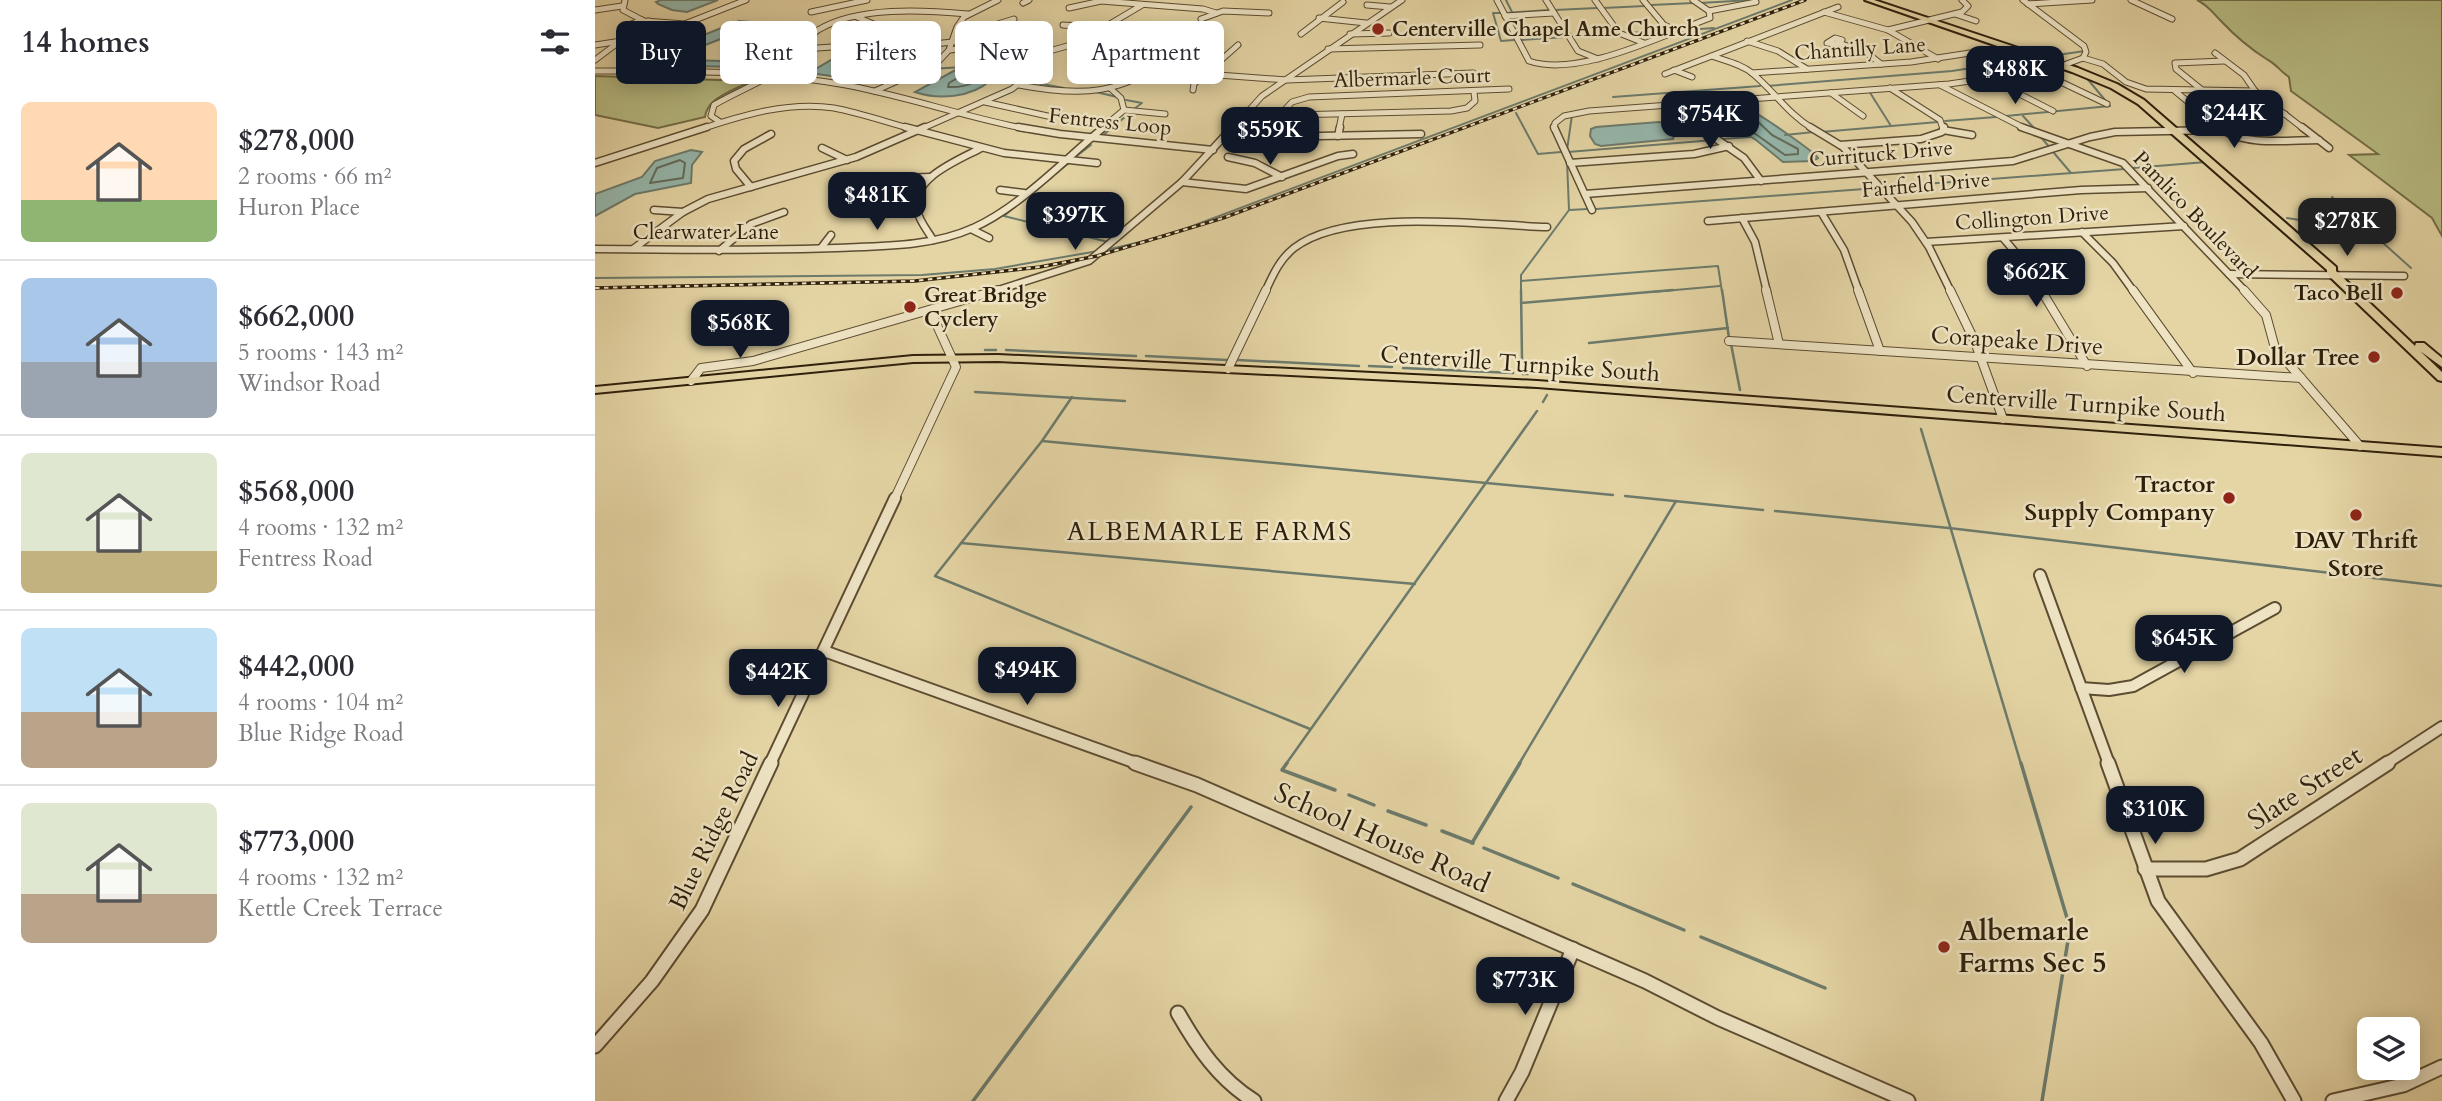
<!DOCTYPE html>
<meta charset="utf-8">
<style>
:root{--surface:#fff;--page:#f7f7f7;--text:#2b2b33;--muted:#7c7c81;--line:#e1e1e2;--accent:#111827}
body{margin:0;font-family:Cardo,serif;background:var(--page);color:var(--text);height:100vh;display:flex;flex-direction:column;font-size:26px;white-space:nowrap}
*{box-sizing:border-box;margin:0}
p{font-size:23px;color:var(--muted)}
.icon{flex:none;width:38px;height:38px;fill:none;stroke:currentColor;stroke-width:2;stroke-linecap:round;stroke-linejoin:round}
.map{position:relative;flex:1;overflow:hidden}
.panel{display:flex;flex-direction:column;background:var(--surface);width:595px}
.panel>*{flex:none}
.top-card{position:absolute;left:21px;top:21px;width:665px;height:63px;display:flex;gap:14px}
.tools{position:absolute;left:1762px;top:1017px;display:grid;gap:14px}
.tools a{display:grid;place-items:center;width:63px;height:63px;border-radius:10px;background:var(--surface);box-shadow:0 4px 18px #0003;font-size:35px}
.price{position:absolute;translate:-50% -60px;padding:0 16px;border-radius:14px;background:var(--accent);color:#fff;font-size:23px;line-height:46px;filter:drop-shadow(0 2px 4px #0008)}
.price::after{content:'';position:absolute;left:50%;top:42px;width:21px;height:16px;margin-left:-10px;background:inherit;clip-path:polygon(0 0,100% 0,50% 100%)}
.price.on{background:#222;color:#fff}
ul{padding:0;list-style:none}
li{display:flex;align-items:center;gap:21px;height:175px;padding:0 21px}
li+li{border-top:2px solid var(--line)}
li span{display:grid;place-items:center;flex:none;width:196px;height:140px;border-radius:10px;color:#555}
li>.icon{margin-inline-start:auto}
span .icon{width:84px;height:84px;fill:#fffc;stroke-width:1}
li b{font-size:30px}
h2{display:flex;justify-content:space-between;align-items:center;height:84px;padding:0 21px;font-size:30px}
.chip{padding:0 24px;border-radius:10px;background:var(--surface);box-shadow:0 4px 18px #0003;font-size:24px;line-height:63px}
.chip.on{background:var(--accent);color:#fff}
main{display:flex;flex:1;min-height:0}
.map>svg:first-child{display:block}
.green{fill:#b8bc83;stroke:#736e47;stroke-width:2}
.water{fill:#96b8ad;stroke:#6c7b6c;stroke-width:2}
.lines{fill:none;stroke-linecap:round;stroke-linejoin:round}
.shore{stroke:#626c5c;stroke-width:2}
.stream-far2{stroke:#6c7b6c;stroke-width:2}
.stream-far1{stroke:#6c7b6c;stroke-width:2.5}
.stream{stroke:#6c7b6c;stroke-width:3.5}
.minor-far4-casing{stroke:#5c4c32;stroke-width:7}
.minor-far3-casing{stroke:#5c4c32;stroke-width:9}
.minor-far2-casing{stroke:#5c4c32;stroke-width:10}
.minor-far1-casing{stroke:#5c4c32;stroke-width:14}
.minor-casing{stroke:#5c4c32;stroke-width:17}
.major-casing{stroke:#2e1f0b;stroke-width:4}
.highway-casing{stroke:#2e1f0b;stroke-width:4}
.minor-far4{stroke:#eee4c4;stroke-width:5}
.minor-far3{stroke:#eee4c4;stroke-width:6}
.minor-far2{stroke:#eee4c4;stroke-width:8}
.minor-far1{stroke:#eee4c4;stroke-width:10}
.minor{stroke:#eee4c4;stroke-width:13}
.major{fill:#e5d5a5;fill-rule:evenodd}
.highway{fill:#e5d5a5;fill-rule:evenodd}
.rail-casing{stroke:#2e1f0b;stroke-width:3.5}
.rail{stroke:#eee4c4;stroke-width:2;stroke-dasharray:4.5;stroke-linecap:butt}
.poi-dot{fill:#8f2418;stroke:#eee4c4;stroke-width:2.5}
.labels{text-anchor:middle;dominant-baseline:central;stroke-width:5;stroke-linejoin:round;paint-order:stroke}
.far-poi-label{font-size:21px;font-weight:bold;fill:#2e1f0b;stroke:#eee4c4;text-anchor:start}
.far-street-label{font-size:21px;fill:#2e1f0b;stroke:#eee4c4}
.street-label{font-size:24px;fill:#2e1f0b;stroke:#eee4c4}
.poi-label{font-size:24px;font-weight:bold;fill:#2e1f0b;stroke:#eee4c4;text-anchor:end}
.neighbourhood-label{font-size:26px;letter-spacing:2px;fill:#2e1f0b;stroke:#eee4c4}
.near-street-label{font-size:28px;fill:#2e1f0b;stroke:#eee4c4}
.near-poi-label{font-size:28px;font-weight:bold;fill:#2e1f0b;stroke:#eee4c4;text-anchor:start}
</style>
<main>
<section class="panel">
<h2>14 homes<svg class="icon" aria-label="filters" viewBox="0 0 24 24"><path d="M4 7h16M4 17h16"/><circle cx="9" cy="7" r="2"/><circle cx="15" cy="17" r="2"/></svg></h2>
<ul>
<li><span style="background:linear-gradient(#ffd9b3 70%,#8fb573 0)"><svg class="icon" aria-label="home" viewBox="0 0 24 24"><path d="M3 11l9-7 9 7M6 9v11h12V9"/></svg></span><div><b>$278,000</b><p>2 rooms · 66 m²</p><p>Huron Place</p></div></li>
<li><span style="background:linear-gradient(#a9c7e8 60%,#9aa5b1 0)"><svg class="icon" aria-label="home" viewBox="0 0 24 24"><path d="M3 11l9-7 9 7M6 9v11h12V9"/></svg></span><div><b>$662,000</b><p>5 rooms · 143 m²</p><p>Windsor Road</p></div></li>
<li><span style="background:linear-gradient(#dfe7d0 70%,#c2b280 0)"><svg class="icon" aria-label="home" viewBox="0 0 24 24"><path d="M3 11l9-7 9 7M6 9v11h12V9"/></svg></span><div><b>$568,000</b><p>4 rooms · 132 m²</p><p>Fentress Road</p></div></li>
<li><span style="background:linear-gradient(#bfe0f5 60%,#b9a48a 0)"><svg class="icon" aria-label="home" viewBox="0 0 24 24"><path d="M3 11l9-7 9 7M6 9v11h12V9"/></svg></span><div><b>$442,000</b><p>4 rooms · 104 m²</p><p>Blue Ridge Road</p></div></li>
<li><span style="background:linear-gradient(#dfe7d0 65%,#b9a48a 0)"><svg class="icon" aria-label="home" viewBox="0 0 24 24"><path d="M3 11l9-7 9 7M6 9v11h12V9"/></svg></span><div><b>$773,000</b><p>4 rooms · 132 m²</p><p>Kettle Creek Terrace</p></div></li>
</ul>
</section>
<div class="map">
<svg width="1847" height="1101" viewBox="0 0 1847 1101">
<rect width="100%" height="100%" fill="#e5d5a5"/>
<filter id="stains"><feTurbulence type="fractalNoise" baseFrequency=".00286" numOctaves="4"/><feColorMatrix values="0 0 0 0 .2 0 0 0 0 .09 0 0 0 0 .02 0 0 0 .5 -.17"/></filter>
<radialGradient id="worn" r=".72"><stop offset=".6" stop-color="#630" stop-opacity="0"/><stop offset="1" stop-color="#630" stop-opacity=".3"/></radialGradient>
<g class="green">
<path d="M1602,0H1847V236L1837,218L1754,155L1783,154L1696,91L1694,77C1686,72 1681,64 1673,60C1657,50 1640,36 1626,21C1617,12 1614,6 1602,0Z"/>
<path d="M0,76L155,81C141,90 112,97 110,117L63,128L0,115Z"/>
</g>
<g class="water">
<polygon points="66,0 123,0 92,12 77,10 63,4 61,2"/>
<polygon points="144,21 156,22 128,38 95,51 89,57 94,60 160,62 162,63 145,67 45,65 76,48"/>
<polygon points="270,53 282,60 310,60 265,80 214,73 236,60"/>
<path d="M400,57L408,61C404,67 401,76 396,80C376,98 343,100 320,92L377,61Z"/>
<path d="M1156,111C1162,112 1221,153 1223,158L1218,161L1188,162L1161,140L1128,120L1126,115Z"/>
<polygon points="1064,122 1072,124 1079,136 1078,139 1006,146 1000,144 995,136 996,129 1001,127"/>
<polygon points="96,150 107,152 97,165 96,183 40,194 0,216 0,194 47,177 60,161"/>
</g>
<g class="lines">
<g class="shore">
<path d="M393,64L395,69C385,82 370,88 353,87L354,83L381,67Z"/>
<polygon points="1150,119 1160,119 1177,135 1203,149 1203,154 1190,155 1148,125"/>
<polygon points="85,160 90,163 88,178 55,183 62,168"/>
</g>
<g class="stream-far2">
<polyline points="911,0 917,12"/>
<polyline points="1105,3 1156,0"/>
<polyline points="1056,5 1099,3"/>
<polyline points="1008,8 1050,6"/>
<polyline points="960,10 1002,8"/>
<polyline points="905,13 898,13 906,41 919,40"/>
<polyline points="911,13 954,10"/>
<polyline points="1091,30 1119,28"/>
<polyline points="1031,33 1077,31"/>
<polyline points="977,37 1023,34"/>
<polyline points="926,40 971,37"/>
<polyline points="1448,57 1490,51"/>
<polyline points="334,69 369,67"/>
<polyline points="287,70 322,70"/>
<polyline points="400,72 427,79"/>
<polyline points="431,81 469,88"/>
<polyline points="1172,86 1357,71 1440,58"/>
<polyline points="1274,91 1296,126"/>
<polyline points="501,92 522,97"/>
<polyline points="1018,97 1165,86"/>
<polyline points="531,100 547,103 539,109"/>
<polyline points="921,113 943,154 966,152"/>
<polyline points="1411,116 1515,106 1490,76"/>
<polyline points="1428,116 1440,129"/>
<polyline points="1350,121 1401,117"/>
<polyline points="1226,132 1343,122"/>
<polyline points="1190,135 1219,132"/>
<polyline points="1445,136 1456,149"/>
<polyline points="506,137 536,112"/>
<polyline points="1127,139 1155,137"/>
<polyline points="972,150 977,115"/>
<polyline points="973,152 1119,140"/>
<polyline points="1459,153 1476,173"/>
<polyline points="479,158 496,145"/>
<polyline points="1538,168 1611,162"/>
<polyline points="460,174 474,163"/>
<polyline points="1290,187 1530,169"/>
<polyline points="1737,197 1816,268"/>
<polyline points="1001,209 1282,188"/>
<polyline points="974,210 993,209"/>
<polyline points="409,216 513,242"/>
<polyline points="409,216 423,204"/>
<polyline points="1692,218 1774,231"/>
<polyline points="511,250 571,236 1197,0"/>
<polyline points="0,278 327,275 400,269 503,251"/>
<polyline points="926,281 1123,266 1127,292"/>
<polyline points="926,292 926,275 974,210 972,161"/>
<polyline points="1058,292 1125,286"/>
</g>
<g class="stream-far1">
<polyline points="926,290 927,359 933,374 928,374"/>
<polyline points="1127,290 1134,338"/>
<polyline points="926,303 1078,290"/>
<polyline points="994,343 1133,328"/>
<polyline points="1136,344 1145,390"/>
<polyline points="390,350 401,350"/>
<polyline points="411,350 541,356"/>
<polyline points="551,356 632,360"/>
<polyline points="642,360 764,366"/>
<polyline points="774,366 797,367"/>
<polyline points="808,368 918,373"/>
<polyline points="380,392 530,401"/>
<polyline points="477,397 447,441 340,576 715,729"/>
<polyline points="948,402 952,395"/>
<polyline points="1326,429 1426,764"/>
<polyline points="447,441 1018,495"/>
<polyline points="1030,496 1168,510"/>
<polyline points="1180,511 1354,528 1847,586"/>
<polyline points="366,543 820,584"/>
<polyline points="691,764 942,411"/>
<polyline points="924,764 1081,501"/>
</g>
<g class="stream">
<polyline points="692,763 687,770 740,790"/>
<polyline points="1426,763 1475,928 1447,1101"/>
<polyline points="754,795 779,805"/>
<polyline points="793,811 831,825"/>
<polyline points="847,831 878,843"/>
<polyline points="877,843 925,763"/>
<polyline points="889,848 963,878"/>
<polyline points="978,884 1089,930"/>
<polyline points="1106,937 1230,988"/>
<polyline points="378,1101 596,807"/>
</g>
<defs>
<g id="minor-far4">
<polyline points="30,0 28,10 49,21 90,24"/>
<path d="M902,0L934,61C983,78 1066,36 1115,18L1114,11L1098,0"/>
<polyline points="951,0 983,51 1003,59"/>
<polyline points="1000,0 1024,33 1049,43"/>
<polyline points="1048,0 1069,25 1082,31"/>
<polyline points="1536,0 1577,19"/>
<polyline points="428,3 434,0"/>
<polyline points="1433,4 1497,0"/>
<polyline points="772,5 795,7"/>
<polyline points="474,8 506,1 608,9 621,13"/>
<polyline points="0,10 27,6"/>
<polyline points="1114,11 1161,2"/>
<polyline points="216,12 272,0"/>
<polyline points="1229,12 1293,30 1343,59"/>
<polyline points="1360,14 1381,21"/>
<polyline points="910,16 959,13"/>
<polyline points="262,17 283,26 307,28"/>
<polyline points="724,18 771,23"/>
<polyline points="606,19 628,11 674,13"/>
<polyline points="47,20 31,26 54,21"/>
<polyline points="176,30 218,33"/>
<polyline points="1293,30 1367,12 1373,6 1367,0"/>
<polyline points="361,31 390,28 419,19"/>
<polyline points="706,34 748,2"/>
<polyline points="755,34 794,33"/>
<polygon points="1240,38 1247,40 1240,44 1232,43"/>
<polyline points="1152,41 1183,51 1212,69"/>
<polyline points="1244,43 1272,53 1286,64"/>
<polyline points="0,45 59,36 151,0"/>
<polyline points="476,46 496,57 495,69"/>
<polyline points="309,47 358,42"/>
<polyline points="138,49 180,51 251,46"/>
<polyline points="733,49 885,45"/>
<polyline points="1620,53 1649,75 1660,91 1709,129"/>
<polyline points="440,55 483,43 547,5"/>
<path d="M1117,56C1131,61 1146,64 1157,73C1179,91 1193,114 1218,129"/>
<polyline points="496,57 515,54"/>
<polyline points="1488,58 1508,64 1531,82 1551,89 1660,91"/>
<polyline points="0,60 20,45"/>
<polyline points="1079,70 1097,77"/>
<path d="M0,71C82,71 164,70 245,84C308,95 369,117 432,129"/>
<polyline points="1445,72 1512,104"/>
<polyline points="1157,73 1316,62 1375,53"/>
<polyline points="610,74 692,80 878,73"/>
<polyline points="1070,74 1243,7"/>
<polyline points="1395,79 1458,111"/>
<path d="M424,85C482,96 531,97 576,53C570,24 494,27 468,25"/>
<polyline points="1345,85 1431,129"/>
<polyline points="1295,88 1345,120 1348,129"/>
<polyline points="598,90 599,84 643,45"/>
<polyline points="1607,90 1581,69 1580,63 1629,61"/>
<polyline points="280,91 342,63 354,50 362,27 369,17 403,0"/>
<polyline points="1580,91 1626,129"/>
<polyline points="1236,93 1268,116"/>
<polyline points="390,102 457,117"/>
<polyline points="1086,104 1106,129"/>
<polyline points="529,110 570,114"/>
<polyline points="652,112 698,115 856,111 872,108 880,101 879,92"/>
<polyline points="686,114 697,102 714,97 914,89"/>
<polyline points="1606,114 1690,114"/>
<path d="M125,122L116,116L119,105C145,90 177,78 200,59C210,51 212,37 223,30C263,6 328,10 373,14"/>
<path d="M106,129C148,115 194,101 239,108C265,113 291,122 317,129"/>
<path d="M326,129L417,89L431,78L440,57C420,36 380,47 355,50"/>
<polyline points="506,129 529,110 526,98 515,88"/>
<polyline points="637,129 667,96 807,0"/>
<polyline points="744,129 747,114"/>
<polyline points="959,129 960,123 969,116 994,111 1354,84 1458,69 1488,58 1491,52 1489,46 1428,0"/>
</g>
<g id="minor-far3">
<polyline points="310,127 409,153 502,163"/>
<polyline points="423,127 465,134 618,150"/>
<polyline points="959,127 997,210"/>
<polyline points="1104,127 1149,158 1166,181"/>
<polyline points="1215,127 1248,147 1317,222 1334,247 1356,292"/>
<polyline points="1426,127 1528,163 1651,292"/>
<path d="M1624,127C1648,147 1694,140 1724,140"/>
<polyline points="1707,127 1734,148"/>
<polyline points="1348,130 1377,135"/>
<polyline points="743,136 745,127"/>
<polyline points="673,137 826,134"/>
<polyline points="1245,145 1326,139 1347,132 1349,127"/>
<polyline points="227,148 252,160"/>
<polyline points="633,157 660,163 687,177"/>
<polyline points="0,163 112,127"/>
<polyline points="975,163 1099,154 1134,146"/>
<polyline points="587,182 651,189 743,156 758,154"/>
<polyline points="156,187 141,169 139,161 149,149 176,134"/>
<polyline points="266,188 304,178 336,177"/>
<polyline points="405,190 429,193"/>
<polyline points="990,194 1418,161 1495,137 1520,132 1624,130"/>
<polyline points="59,210 88,212"/>
<polyline points="1226,212 1249,250 1264,292"/>
<polyline points="1147,218 1160,242 1172,292"/>
<polyline points="1113,221 1486,190 1553,188"/>
<polyline points="376,229 394,238"/>
<polyline points="1487,232 1518,263 1539,292"/>
<polyline points="1409,239 1431,265 1447,292"/>
<path d="M338,240C333,231 324,221 322,210C315,178 364,160 386,148"/>
<polyline points="1331,242 1589,226"/>
<polyline points="226,248 236,235"/>
<path d="M0,249C80,250 160,251 241,248C286,246 336,247 378,228C425,207 469,160 509,127"/>
<polyline points="38,249 88,212 113,199 261,157 330,127"/>
<polyline points="124,251 156,224 189,212"/>
<polyline points="1634,274 1809,276"/>
<polyline points="397,292 494,261 587,182 638,127"/>
<path d="M670,292C678,275 684,260 699,248C751,207 887,225 952,227"/>
</g>
<g id="minor-far2">
<polyline points="1171,290 1184,344"/>
<polyline points="1263,290 1285,351"/>
<polyline points="1355,290 1380,342 1408,419"/>
<polyline points="1446,290 1492,366"/>
<polyline points="1538,290 1598,373"/>
<polyline points="1649,290 1671,315 1680,348 1765,446"/>
<polyline points="1134,341 1706,378"/>
<polyline points="633,369 671,290"/>
<polyline points="96,381 106,368 158,361 403,290"/>
<polyline points="299,500 361,367 335,310"/>
</g>
<g id="minor-far1">
<polyline points="1445,575 1514,764"/>
<polyline points="229,651 544,764"/>
<polyline points="1486,688 1514,690 1538,686 1680,608"/>
<polyline points="175,764 300,498"/>
<polyline points="1790,764 1847,727"/>
</g>
<g id="minor">
<polyline points="540,763 602,785 1050,981 1123,1018 1313,1101"/>
<polyline points="1513,763 1563,901 1666,1043 1699,1101"/>
<polyline points="1550,869 1611,869 1645,859 1793,763"/>
<path d="M583,1013C603,1048 624,1079 659,1101"/>
<polyline points="0,1046 57,981 107,910 176,763"/>
<polyline points="911,1101 927,1072 978,949"/>
<polyline points="1738,1101 1808,1085 1847,1067"/>
</g>
<polygon id="major" points="403,355 942,381 1847,448 1847,456 942,387 403,361 318,362 0,393 0,387 318,356"/>
<polygon id="highway" points="1270,0 1279,0 1483,68 1522,84 1549,100 1741,267 1741,271 1820,346 1821,343 1829,343 1847,358 1847,367 1825,351 1847,372 1847,381 1843,380 1732,274 1732,270 1543,104 1516,88 1477,72"/>
</defs>
<use href="#minor-far4" class="minor-far4-casing"/>
<use href="#minor-far3" class="minor-far3-casing"/>
<use href="#minor-far2" class="minor-far2-casing"/>
<use href="#minor-far1" class="minor-far1-casing"/>
<use href="#minor" class="minor-casing"/>
<use href="#major" class="major-casing"/>
<use href="#highway" class="highway-casing"/>
<use href="#minor-far4" class="minor-far4"/>
<use href="#minor-far3" class="minor-far3"/>
<use href="#minor-far2" class="minor-far2"/>
<use href="#minor-far1" class="minor-far1"/>
<use href="#minor" class="minor"/>
<use href="#major" class="major"/>
<use href="#highway" class="highway"/>
<defs>
<polyline id="rail" points="0,288 320,281 445,267 502,256 628,218 1210,0"/>
</defs>
<use href="#rail" class="rail-casing"/>
<use href="#rail" class="rail"/>
</g>
<g class="poi-dot">
<circle cx="783" cy="29" r="7"/>
<circle cx="1802" cy="293" r="7"/>
<circle cx="315" cy="307" r="7"/>
<circle cx="1779" cy="357" r="7"/>
<circle cx="1634" cy="498" r="7"/>
<circle cx="1761" cy="515" r="7"/>
<circle cx="1349" cy="947" r="7"/>
</g>
<g class="labels">
<g class="far-poi-label">
<text x="797" y="29">Centerville Chapel Ame Church</text>
<text x="1788" y="293" text-anchor="end">Taco Bell</text>
<text x="329" y="295">Great Bridge<tspan x="329" dy="24">Cyclery</tspan></text>
</g>
<g class="far-street-label">
<text transform="translate(1265 49) rotate(-4)">Chantilly Lane</text>
<text transform="translate(817 78) rotate(-2)">Albermarle Court</text>
<text transform="translate(515 122) rotate(6)">Fentress Loop</text>
<text transform="translate(1286 154) rotate(-5)">Currituck Drive</text>
<text transform="translate(1331 185) rotate(-5)">Fairfield Drive</text>
<text transform="translate(1600 215) rotate(46)">Pamlico Boulevard</text>
<text transform="translate(1437 218) rotate(-4)">Collington Drive</text>
<text x="111" y="232">Clearwater Lane</text>
</g>
<g class="street-label">
<text transform="translate(1422 341) rotate(4)">Corapeake Drive</text>
<text transform="translate(925 364) rotate(4)">Centerville Turnpike South</text>
<text transform="translate(1491 404) rotate(4)">Centerville Turnpike South</text>
<text transform="translate(119 831) rotate(-64)">Blue Ridge Road</text>
</g>
<g class="poi-label">
<text x="1765" y="357">Dollar Tree</text>
<text x="1620" y="484">Tractor<tspan x="1620" dy="28">Supply Company</tspan></text>
<text x="1761" y="540" text-anchor="middle">DAV Thrift<tspan x="1761" dy="28">Store</tspan></text>
</g>
<g class="neighbourhood-label">
<text x="615" y="531">ALBEMARLE FARMS</text>
</g>
<g class="near-street-label">
<text transform="translate(1710 788) rotate(-33)">Slate Street</text>
<text transform="translate(787 838) rotate(24)">School House Road</text>
</g>
<g class="near-poi-label">
<text x="1363" y="931">Albemarle<tspan x="1363" dy="32">Farms Sec 5</tspan></text>
</g>
</g>
<rect width="100%" height="100%" filter="url(#stains)"/>
<rect width="100%" height="100%" fill="url(#worn)"/>
</svg>
<div class="tools">
<a><svg class="icon" aria-label="layers" viewBox="0 0 24 24"><path d="M12 4l9 5-9 5-9-5zM3 14l9 5 9-5"/></svg></a>
</div>
<b class="price" style="left:1420px;top:106px">$488K</b>
<b class="price" style="left:1639px;top:150px">$244K</b>
<b class="price" style="left:1115px;top:151px">$754K</b>
<b class="price" style="left:675px;top:167px">$559K</b>
<b class="price" style="left:282px;top:232px">$481K</b>
<b class="price" style="left:480px;top:252px">$397K</b>
<b class="price on" style="left:1752px;top:258px">$278K</b>
<b class="price" style="left:1441px;top:309px">$662K</b>
<b class="price" style="left:145px;top:360px">$568K</b>
<b class="price" style="left:1589px;top:675px">$645K</b>
<b class="price" style="left:432px;top:707px">$494K</b>
<b class="price" style="left:183px;top:709px">$442K</b>
<b class="price" style="left:1560px;top:846px">$310K</b>
<b class="price" style="left:930px;top:1017px">$773K</b>
<div class="top-card">
<a class="chip on">Buy</a>
<a class="chip">Rent</a>
<a class="chip">Filters</a>
<a class="chip">New</a>
<a class="chip">Apartment</a>
</div>
</div>
</main>
